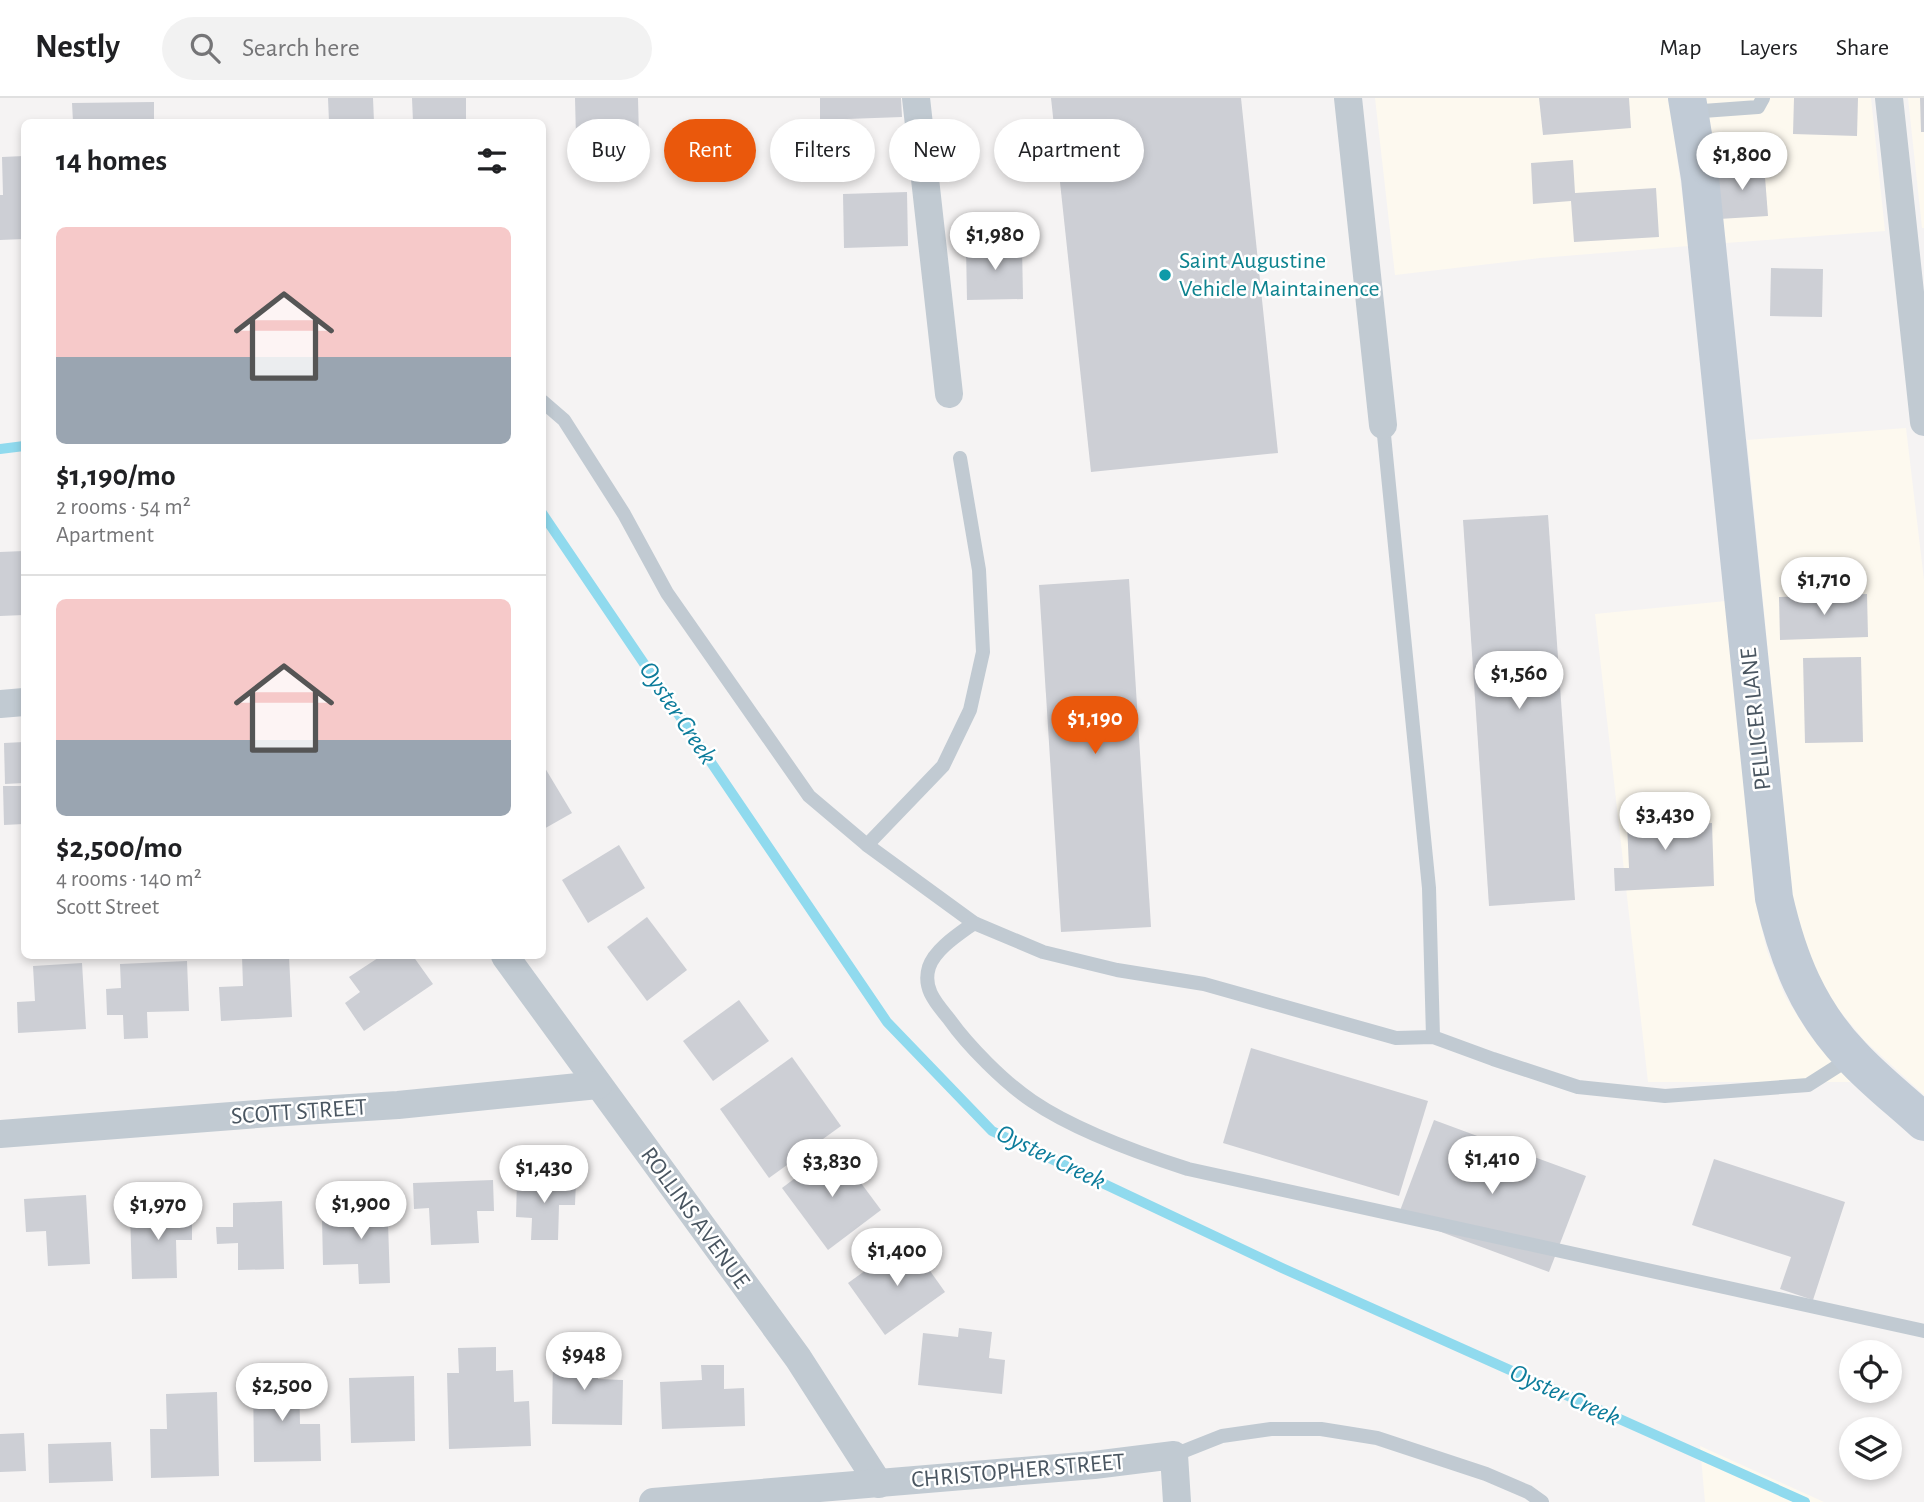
<!DOCTYPE html>
<meta charset="utf-8">
<style>
:root{--surface:#fff;--page:#f2f2f2;--text:#202124;--muted:#757577;--line:#e0e0e0;--accent:#ea580c}
body{margin:0;font-family:"Alegreya Sans",sans-serif;background:var(--page);color:var(--text);height:100vh;display:flex;flex-direction:column;font-size:26px;white-space:nowrap}
*{box-sizing:border-box;margin:0}
p{font-size:23px;color:var(--muted)}
.icon{flex:none;width:38px;height:38px;fill:none;stroke:currentColor;stroke-width:2;stroke-linecap:round;stroke-linejoin:round}
.map{position:relative;flex:1;overflow:hidden}
.panel{position:absolute;left:21px;top:21px;width:525px;height:840px;display:flex;flex-direction:column;background:var(--surface);border-radius:10px;box-shadow:0 4px 10px #0003}
.panel>*{flex:none}
.hud{position:absolute;left:567px;top:21px;width:665px;height:63px;display:flex;gap:14px}
.controls{position:absolute;left:1839px;top:1242px;display:grid;gap:14px}
.controls a{display:grid;place-items:center;width:63px;height:63px;border-radius:50%;background:var(--surface);box-shadow:0 4px 10px #0003;font-size:35px}
.price{position:absolute;translate:-50% -60px;padding:0 16px;border-radius:24px;background:#fff;color:#222;font-size:23px;line-height:46px;filter:drop-shadow(0 2px 4px #0008)}
.price::after{content:'';position:absolute;left:50%;top:42px;width:21px;height:16px;margin-left:-10px;background:inherit;clip-path:polygon(0 0,100% 0,50% 100%)}
.price.on{background:var(--accent);color:#fff}
ul{padding:0;list-style:none}
li{display:grid;align-content:center;gap:14px;height:371px;padding:0 35px}
li+li{border-top:2px solid var(--line)}
li span{display:grid;place-items:center;height:217px;border-radius:10px;color:#555}
li>.icon{margin-inline-start:auto}
span .icon{width:126px;height:126px;fill:#fffc;stroke-width:1}
li b{font-size:30px}
h2{display:flex;justify-content:space-between;align-items:center;height:84px;padding:0 35px;font-size:30px}
.chip{padding:0 24px;border-radius:32px;background:var(--surface);box-shadow:0 4px 10px #0003;font-size:24px;line-height:63px}
.chip.on{background:var(--accent);color:#fff}
header{display:flex;align-items:center;gap:42px;box-sizing:border-box;height:98px;padding:0 35px;background:var(--surface);border-bottom:2px solid var(--line)}
header strong{font-size:33px}
nav{display:flex;gap:38px;margin-inline-start:auto;font-size:24px}
.search{width:490px;height:63px;background:var(--page);display:flex;align-items:center;gap:18px;box-sizing:border-box;padding:0 24px;border-radius:38px;color:var(--muted);font-size:26px}
.map>svg:first-child{display:block}
.commercial{fill:#fdf9ef}
.lines{fill:none;stroke-linecap:round;stroke-linejoin:round}
.stream{stroke:#90daee;stroke-width:10}
.building{fill:#cdcfd5}
.service{stroke:#c1cad2;stroke-width:14}
.minor{stroke:#c1cad2;stroke-width:28}
.secondary{stroke:#c1cbd6;stroke-width:38}
.culture-dot{fill:#0f9aa8;stroke:#fff;stroke-width:2.5}
.labels{text-anchor:middle;dominant-baseline:central;stroke-width:5;stroke-linejoin:round;paint-order:stroke}
.culture-label{font-size:24px;fill:#0d838f;stroke:#fff;text-anchor:start}
.street-label{font-size:24px;fill:#4a5661;stroke:#fff}
.water-label{font-size:26px;font-style:italic;fill:#0c7c9b;stroke:#fff}
</style>
<header>
<strong>Nestly</strong>
<div class="search"><svg class="icon" aria-label="search" viewBox="0 0 24 24"><circle cx="10" cy="10" r="6"/><path d="M15 15l6 6"/></svg>Search here</div>
<nav><a>Map</a><a>Layers</a><a>Share</a></nav>
</header>
<div class="map">
<svg width="1924" height="1404" viewBox="0 0 1924 1404">
<rect width="100%" height="100%" fill="#f5f3f3"/>
<g class="commercial">
<polygon points="1375,0 1669,0 1689,148 1540,160 1395,177"/>
<polygon points="1706,0 1871,0 1885,133 1726,145"/>
<polygon points="1908,0 1924,0 1924,130 1922,130"/>
<polygon points="1906,330 1924,482 1924,997 1865,943 1838,911 1817,875 1801,837 1792,796 1747,342"/>
<polygon points="1726,503 1755,802 1767,853 1785,898 1811,939 1851,984 1648,984 1595,516"/>
<polygon points="1700,1348 1824,1404 1705,1404"/>
</g>
<g class="lines">
<g class="stream">
<polyline points="0,351 24,348"/>
<polyline points="542,415 887,924 992,1033 1282,1170 1805,1404"/>
</g>
</g>
<g class="building">
<polygon points="328,0 373,0 374,24 329,24"/>
<polygon points="412,0 466,0 466,24 413,24"/>
<polygon points="575,0 638,0 639,39 576,40"/>
<polygon points="820,0 901,0 902,19 820,22"/>
<polygon points="1051,0 1241,0 1278,355 1091,374"/>
<polygon points="1539,0 1629,0 1631,30 1543,37"/>
<polygon points="1794,0 1858,0 1857,38 1793,36"/>
<polygon points="1920,0 1924,0 1924,34 1921,34"/>
<polygon points="154,4 154,24 73,24 72,5"/>
<polygon points="24,58 24,141 0,142 0,97 3,97 2,59"/>
<polygon points="1573,62 1575,95 1656,90 1659,139 1574,144 1571,103 1533,106 1531,65"/>
<polygon points="1764,66 1768,118 1719,121 1716,69"/>
<polygon points="907,94 908,148 844,150 843,96"/>
<polygon points="1022,147 1023,201 967,202 966,148"/>
<polygon points="1771,170 1823,171 1822,219 1770,218"/>
<polygon points="1548,417 1575,802 1489,808 1463,422"/>
<polygon points="24,453 24,517 0,518 0,454"/>
<polygon points="1129,481 1151,829 1061,834 1039,487"/>
<polygon points="1867,496 1868,539 1780,542 1779,499"/>
<polygon points="1861,559 1863,644 1805,645 1803,560"/>
<polygon points="24,644 24,685 5,686 4,645"/>
<polygon points="542,665 572,715 542,732"/>
<polygon points="3,688 24,688 24,726 4,727"/>
<polygon points="1658,701 1660,727 1712,725 1714,788 1615,793 1614,770 1629,770 1626,702"/>
<polygon points="619,747 645,790 588,825 562,782"/>
<polygon points="647,819 687,872 647,903 607,849"/>
<polygon points="242,858 289,858 292,919 221,923 219,889 243,888"/>
<polygon points="381,858 413,858 433,886 364,933 345,905 360,894 349,879"/>
<polygon points="187,863 189,913 147,914 148,940 124,941 123,917 107,917 106,891 121,890 120,866"/>
<polygon points="82,865 86,931 18,935 17,904 35,903 33,868"/>
<polygon points="739,902 769,943 713,983 683,943"/>
<polygon points="1251,950 1428,1003 1399,1098 1223,1045"/>
<polygon points="792,959 841,1028 769,1080 720,1011"/>
<polygon points="1434,1022 1586,1078 1549,1174 1398,1118"/>
<polygon points="835,1050 881,1112 828,1152 782,1090"/>
<polygon points="1714,1061 1845,1104 1813,1202 1780,1191 1791,1159 1692,1127"/>
<polygon points="493,1082 494,1113 477,1113 479,1145 431,1147 429,1110 414,1111 413,1085"/>
<polygon points="517,1082 576,1083 575,1107 559,1107 558,1142 531,1142 532,1120 516,1119"/>
<polygon points="387,1094 390,1185 359,1186 358,1166 323,1167 322,1120 364,1119 364,1095"/>
<polygon points="86,1097 90,1166 48,1168 46,1133 26,1134 24,1101"/>
<polygon points="282,1103 284,1171 238,1172 238,1145 217,1146 216,1129 233,1129 233,1105"/>
<polygon points="192,1112 192,1142 176,1142 177,1180 132,1181 130,1113"/>
<polygon points="908,1142 945,1194 885,1237 848,1185"/>
<polygon points="959,1230 992,1234 989,1260 1005,1262 1002,1296 918,1287 923,1235 958,1239"/>
<polygon points="496,1249 496,1273 513,1272 514,1304 529,1303 531,1348 449,1351 447,1275 459,1275 458,1250"/>
<polygon points="553,1255 598,1256 598,1281 623,1282 622,1327 552,1326"/>
<polygon points="701,1267 724,1267 724,1291 744,1290 745,1328 662,1331 660,1284 702,1282"/>
<polygon points="253,1278 299,1278 300,1326 320,1326 321,1363 254,1364"/>
<polygon points="414,1278 415,1343 351,1345 349,1280"/>
<polygon points="217,1294 219,1378 151,1380 150,1331 167,1331 166,1296"/>
<polygon points="24,1335 26,1373 0,1374 0,1336"/>
<polygon points="111,1344 113,1383 49,1385 48,1346"/>
</g>
<g class="lines">
<g class="service">
<polyline points="1689,14 1758,9 1763,0"/>
<polyline points="542,303 564,322 624,416 667,495 809,698 867,747 974,825 1043,854 1117,872 1204,886 1396,940 1433,939 1493,961 1578,989 1665,998 1808,987 1852,959"/>
<polyline points="1383,327 1429,790 1433,939"/>
<polyline points="867,747 943,668 970,612 983,554 979,472 960,360"/>
<path d="M974,825C959,836 935,851 929,869C922,891 937,906 949,921C968,948 1005,985 1032,1003C1076,1033 1138,1055 1188,1071L1924,1233"/>
<polyline points="1174,1357 1222,1338 1271,1331 1321,1331 1377,1340 1486,1376 1528,1394 1542,1404"/>
</g>
<g class="minor">
<polyline points="916,0 949,296"/>
<polyline points="1348,0 1383,327"/>
<polyline points="1889,0 1924,324"/>
<polyline points="0,606 24,604"/>
<polyline points="505,858 798,1260 879,1386"/>
<polyline points="0,1036 270,1015 398,1007 598,987"/>
<polyline points="653,1404 1094,1367 1174,1357 1177,1404"/>
</g>
<path class="secondary" d="M1687,0L1700,80L1774,800C1788,861 1808,912 1852,958C1874,982 1900,1002 1924,1024"/>
</g>
<circle class="culture-dot" cx="1165" cy="177" r="7"/>
<g class="labels">
<g class="culture-label">
<text x="1179" y="163">Saint Augustine<tspan x="1179" dy="28">Vehicle Maintainence</tspan></text>
</g>
<g class="street-label">
<text transform="translate(1756 621) rotate(-96)">PELLICER LANE</text>
<text transform="translate(299 1014) rotate(-4)">SCOTT STREET</text>
<text transform="translate(695 1120) rotate(54)">ROLLINS AVENUE</text>
<text transform="translate(1018 1373) rotate(-5)">CHRISTOPHER STREET</text>
</g>
<g class="water-label">
<text transform="translate(678 615) rotate(56)">Oyster Creek</text>
<text transform="translate(1051 1059) rotate(26)">Oyster Creek</text>
<text transform="translate(1565 1297) rotate(24)">Oyster Creek</text>
</g>
</g>
</svg>
<div class="controls">
<a><svg class="icon" aria-label="locate" viewBox="0 0 24 24"><circle cx="12" cy="12" r="6"/><path d="M12 2v4M12 18v4M2 12h4M18 12h4"/></svg></a>
<a><svg class="icon" aria-label="layers" viewBox="0 0 24 24"><path d="M12 4l9 5-9 5-9-5zM3 14l9 5 9-5"/></svg></a>
</div>
<b class="price" style="left:1742px;top:94px">$1,800</b>
<b class="price" style="left:995px;top:174px">$1,980</b>
<b class="price" style="left:1824px;top:519px">$1,710</b>
<b class="price" style="left:1519px;top:613px">$1,560</b>
<b class="price on" style="left:1095px;top:658px">$1,190</b>
<b class="price" style="left:1665px;top:754px">$3,430</b>
<b class="price" style="left:1492px;top:1098px">$1,410</b>
<b class="price" style="left:832px;top:1101px">$3,830</b>
<b class="price" style="left:544px;top:1107px">$1,430</b>
<b class="price" style="left:361px;top:1143px">$1,900</b>
<b class="price" style="left:158px;top:1144px">$1,970</b>
<b class="price" style="left:897px;top:1190px">$1,400</b>
<b class="price" style="left:584px;top:1294px">$948</b>
<b class="price" style="left:282px;top:1325px">$2,500</b>
<div class="hud">
<a class="chip">Buy</a>
<a class="chip on">Rent</a>
<a class="chip">Filters</a>
<a class="chip">New</a>
<a class="chip">Apartment</a>
</div>
<section class="panel">
<h2>14 homes<svg class="icon" aria-label="filters" viewBox="0 0 24 24"><path d="M4 7h16M4 17h16"/><circle cx="9" cy="7" r="2"/><circle cx="15" cy="17" r="2"/></svg></h2>
<ul>
<li><span style="background:linear-gradient(#f6c9c9 60%,#9aa5b1 0)"><svg class="icon" aria-label="home" viewBox="0 0 24 24"><path d="M3 11l9-7 9 7M6 9v11h12V9"/></svg></span><div><b>$1,190/mo</b><p>2 rooms · 54 m²</p><p>Apartment</p></div></li>
<li><span style="background:linear-gradient(#f6c9c9 65%,#9aa5b1 0)"><svg class="icon" aria-label="home" viewBox="0 0 24 24"><path d="M3 11l9-7 9 7M6 9v11h12V9"/></svg></span><div><b>$2,500/mo</b><p>4 rooms · 140 m²</p><p>Scott Street</p></div></li>
</ul>
</section>
</div>
